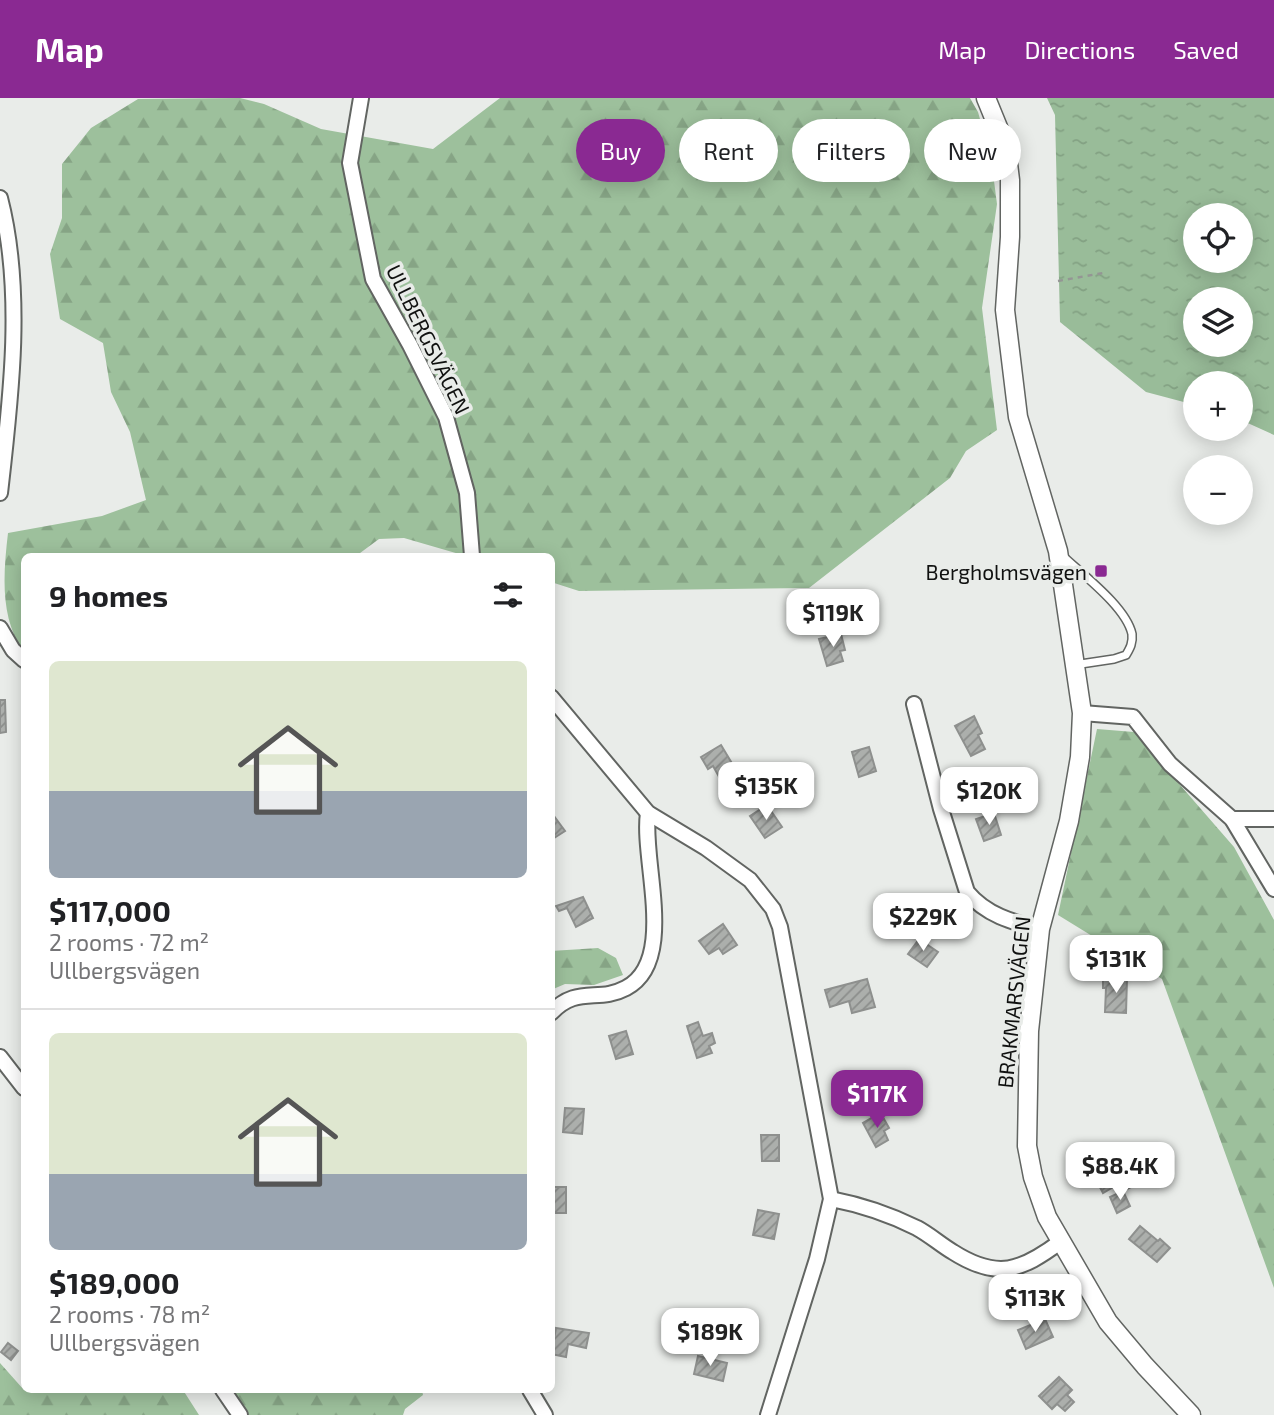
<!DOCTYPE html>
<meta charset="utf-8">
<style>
:root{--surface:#fff;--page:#f6f6f6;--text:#202124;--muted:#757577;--line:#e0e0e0;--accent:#8a2992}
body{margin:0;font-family:"Exo 2",sans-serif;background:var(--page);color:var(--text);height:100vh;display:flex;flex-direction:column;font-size:26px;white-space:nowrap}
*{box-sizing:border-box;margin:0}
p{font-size:23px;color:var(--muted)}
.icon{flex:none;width:38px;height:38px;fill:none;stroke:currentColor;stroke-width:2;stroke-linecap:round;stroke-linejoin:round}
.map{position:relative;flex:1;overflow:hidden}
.panel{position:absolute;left:21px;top:455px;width:534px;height:840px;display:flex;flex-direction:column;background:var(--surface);border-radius:10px;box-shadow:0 4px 18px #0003}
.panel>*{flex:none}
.banner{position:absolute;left:576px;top:21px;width:593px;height:63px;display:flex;gap:14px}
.tools{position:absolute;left:1183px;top:105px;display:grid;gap:14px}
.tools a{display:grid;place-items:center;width:70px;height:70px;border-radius:50%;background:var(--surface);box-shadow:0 4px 18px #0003;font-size:35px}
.price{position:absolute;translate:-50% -60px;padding:0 16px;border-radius:14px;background:#fff;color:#222;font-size:23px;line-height:46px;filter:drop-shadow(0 2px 4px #0008)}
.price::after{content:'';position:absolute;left:50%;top:42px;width:21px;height:16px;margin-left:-10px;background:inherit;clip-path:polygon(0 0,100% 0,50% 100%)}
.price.current{background:var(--accent);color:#fff}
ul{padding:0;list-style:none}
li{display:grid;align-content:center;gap:14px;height:371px;padding:0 28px}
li+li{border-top:2px solid var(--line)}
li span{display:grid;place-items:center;height:217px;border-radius:10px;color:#555}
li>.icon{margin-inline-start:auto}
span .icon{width:126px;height:126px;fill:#fffc;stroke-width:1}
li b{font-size:30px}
h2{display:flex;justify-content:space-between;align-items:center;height:84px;padding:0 28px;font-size:30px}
.chip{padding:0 24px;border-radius:32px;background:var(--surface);box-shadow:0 4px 18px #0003;font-size:24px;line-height:63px}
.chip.current{background:var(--accent);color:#fff}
header{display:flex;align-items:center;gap:42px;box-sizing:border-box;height:98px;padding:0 35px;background:var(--accent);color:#fff}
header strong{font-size:33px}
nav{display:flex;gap:38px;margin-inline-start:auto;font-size:24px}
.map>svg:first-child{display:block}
.forest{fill:url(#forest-firs)}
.water{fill:url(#water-ripples);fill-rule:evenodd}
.building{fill:url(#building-hatch);stroke:#8e908e;stroke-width:2}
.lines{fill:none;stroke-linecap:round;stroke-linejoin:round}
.service-casing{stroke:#626562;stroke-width:10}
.minor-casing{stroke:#626562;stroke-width:18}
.tertiary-casing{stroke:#626562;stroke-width:21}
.path{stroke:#949694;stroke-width:2.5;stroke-dasharray:5 5;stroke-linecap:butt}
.service{stroke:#fff;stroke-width:7}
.minor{stroke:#fff;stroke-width:14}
.tertiary{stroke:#fff;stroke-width:18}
.poi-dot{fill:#8a2992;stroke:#e9ece9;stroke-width:2.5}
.labels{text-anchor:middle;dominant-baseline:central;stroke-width:7;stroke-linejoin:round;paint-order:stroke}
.street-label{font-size:21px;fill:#101110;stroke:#e9ece9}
.poi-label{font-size:21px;fill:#101110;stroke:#e9ece9;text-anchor:end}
</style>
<header>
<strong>Map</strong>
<nav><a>Map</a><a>Directions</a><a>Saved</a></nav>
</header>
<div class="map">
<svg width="1274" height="1317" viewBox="0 0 1274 1317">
<defs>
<pattern id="forest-firs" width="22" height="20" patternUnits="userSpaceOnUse" patternTransform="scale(1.75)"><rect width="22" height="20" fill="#9dc09c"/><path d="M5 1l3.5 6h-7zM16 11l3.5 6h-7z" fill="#86a485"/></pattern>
<pattern id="water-ripples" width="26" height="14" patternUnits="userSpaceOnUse" patternTransform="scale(1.75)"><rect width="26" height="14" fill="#99bc99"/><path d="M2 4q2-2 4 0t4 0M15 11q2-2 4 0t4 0" fill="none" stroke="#83a183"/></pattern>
<pattern id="building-hatch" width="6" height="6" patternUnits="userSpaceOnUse" patternTransform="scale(1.75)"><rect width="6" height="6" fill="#acafac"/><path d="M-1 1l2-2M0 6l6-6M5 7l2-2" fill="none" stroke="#8b8d8b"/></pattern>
</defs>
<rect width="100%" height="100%" fill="#e9ece9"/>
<g class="forest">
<path d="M240,0L264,6L321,31L433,51L500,0H970L978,14L991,60L997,106L982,210L997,332L966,353L950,380L809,490L579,493L551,484V458H466L404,440L379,441L356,458H24V554C0,521 3,478 8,435L102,418L146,402L130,334L111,294L103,245L60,221L50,156L62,120V66L91,30L138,1Z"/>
<polygon points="1097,631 1134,634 1234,749 1274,822 1274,1190 1162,881 1058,817"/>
<polygon points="598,850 616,860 623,877 594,887 565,886 551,892 551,853"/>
<polygon points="0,1265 24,1292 183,1292 199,1317 0,1317"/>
<polygon points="231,1292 422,1292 423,1297 405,1311 403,1317 249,1317"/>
</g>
<path class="water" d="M1047,0H1274V337L1241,322V285H1195V307L1146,294L1060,224L1055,17ZM1195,117H1241V163H1195ZM1195,201H1241V247H1195Z"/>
<g class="building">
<polygon points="841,536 845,552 840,553 843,563 827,568 819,541"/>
<polygon points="0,602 5,602 6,634 0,635"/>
<polygon points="974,618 982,635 978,637 985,651 971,658 955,628"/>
<polygon points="721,647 739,677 723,686 713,668 708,671 701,659"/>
<polygon points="869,649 876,673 859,679 852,654"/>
<polygon points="767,707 782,729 765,740 750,718"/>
<polygon points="994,715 1001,737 984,743 976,721"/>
<polygon points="554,718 565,733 551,742 551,720"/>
<polygon points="583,799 593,820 576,829 567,810 559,813 556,808"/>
<polygon points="723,826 737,847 723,856 719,850 709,856 699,843"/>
<polygon points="919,841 938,854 927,869 908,856"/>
<polygon points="867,881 875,909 852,915 849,903 830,909 825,892"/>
<polygon points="1103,881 1127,881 1126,915 1105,914 1106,890 1103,890"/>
<polygon points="698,924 703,938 712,935 715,945 709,948 712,955 697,960 687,928"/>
<polygon points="626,933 633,956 616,961 609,938"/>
<polygon points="565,1010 584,1011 582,1036 563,1034"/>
<polygon points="877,1017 880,1023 884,1021 889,1030 884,1033 888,1042 876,1049 863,1025"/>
<polygon points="761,1037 779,1037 779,1063 762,1063"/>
<polygon points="1107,1064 1111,1072 1121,1066 1133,1088 1119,1095 1115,1088 1103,1095 1091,1072"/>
<rect x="551" y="1089" width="15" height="26"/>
<polygon points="1123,1093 1130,1108 1117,1115 1110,1099"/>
<polygon points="758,1112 779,1116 774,1141 753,1137"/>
<polygon points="1140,1128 1158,1143 1160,1141 1170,1150 1157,1164 1129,1141"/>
<polygon points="1045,1221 1053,1239 1026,1251 1018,1232"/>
<polygon points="556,1230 589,1235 586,1250 568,1246 566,1259 551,1256"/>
<polygon points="8,1245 18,1253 11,1262 1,1254"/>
<polygon points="698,1258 727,1265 723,1283 694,1276"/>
<polygon points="1059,1279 1072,1292 1067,1297 1074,1304 1065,1313 1057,1306 1052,1311 1039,1298"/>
</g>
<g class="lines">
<defs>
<path id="service" d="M1063,458C1083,477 1126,509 1132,536C1133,545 1130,550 1126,557L1114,561L1074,567"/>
<g id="minor">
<polyline points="361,0 350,65 373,181 410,247 446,319 467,395 472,458"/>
<path d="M0,100C24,193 11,300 0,395"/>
<polyline points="0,530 13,552 24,562"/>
<polyline points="551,599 648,715 706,750 750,782 773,811 780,829 831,1101 817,1161 768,1317"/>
<path d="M914,606L941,711L967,794C986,817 1012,824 1040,831"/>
<polyline points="1082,615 1133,619 1170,666 1232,721 1274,791"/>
<polyline points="1232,721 1274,721"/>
<path d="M551,915C577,887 598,905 626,890C678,863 641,761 648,715"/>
<polyline points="0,959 24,990"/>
<path d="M831,1101C862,1107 889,1116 917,1130C930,1137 941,1147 953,1154C997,1182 1021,1173 1060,1144"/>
<polyline points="223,1292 240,1317"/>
<polyline points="530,1292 545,1317"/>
</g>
<polyline id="tertiary" points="986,0 1006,49 1010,82 1010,139 1005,212 1018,319 1058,453 1082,615 1080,659 1069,723 1040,831 1029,933 1027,1048 1033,1079 1047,1119 1108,1224 1145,1268 1191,1317"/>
</defs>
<use href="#service" class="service-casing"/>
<use href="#minor" class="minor-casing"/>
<use href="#tertiary" class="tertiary-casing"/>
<polyline class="path" points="1058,183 1103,175"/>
<use href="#service" class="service"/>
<use href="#minor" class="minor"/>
<use href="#tertiary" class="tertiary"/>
</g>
<rect class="poi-dot" x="1094" y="466" width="14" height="14" rx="3.5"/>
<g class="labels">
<g class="street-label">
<text transform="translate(429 241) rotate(64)">ULLBERGSVÄGEN</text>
<text transform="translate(1013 904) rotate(-84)">BRAKMARSVÄGEN</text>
</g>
<g class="poi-label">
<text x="1087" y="473">Bergholmsvägen</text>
</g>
</g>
</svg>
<div class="tools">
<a><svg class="icon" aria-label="locate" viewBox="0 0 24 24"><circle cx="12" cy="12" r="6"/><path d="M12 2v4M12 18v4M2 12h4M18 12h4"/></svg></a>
<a><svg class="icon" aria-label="layers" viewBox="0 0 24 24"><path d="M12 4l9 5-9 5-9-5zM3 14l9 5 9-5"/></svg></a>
<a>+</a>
<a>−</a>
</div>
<b class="price" style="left:833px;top:551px">$119K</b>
<b class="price" style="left:766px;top:724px">$135K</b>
<b class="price" style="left:989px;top:729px">$120K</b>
<b class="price" style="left:923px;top:855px">$229K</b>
<b class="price" style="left:1116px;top:897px">$131K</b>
<b class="price current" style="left:877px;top:1032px">$117K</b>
<b class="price" style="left:1120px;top:1104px">$88.4K</b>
<b class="price" style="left:1035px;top:1236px">$113K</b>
<b class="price" style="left:710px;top:1270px">$189K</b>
<div class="banner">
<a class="chip current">Buy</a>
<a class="chip">Rent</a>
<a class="chip">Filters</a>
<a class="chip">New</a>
</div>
<section class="panel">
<h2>9 homes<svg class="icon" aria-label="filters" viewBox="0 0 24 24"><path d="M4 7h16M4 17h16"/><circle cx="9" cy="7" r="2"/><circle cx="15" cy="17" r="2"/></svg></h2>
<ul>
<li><span style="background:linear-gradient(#dfe7d0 60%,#9aa5b1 0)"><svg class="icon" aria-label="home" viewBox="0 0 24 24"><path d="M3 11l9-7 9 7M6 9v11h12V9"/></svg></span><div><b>$117,000</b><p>2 rooms · 72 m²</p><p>Ullbergsvägen</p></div></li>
<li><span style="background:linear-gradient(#dfe7d0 65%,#9aa5b1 0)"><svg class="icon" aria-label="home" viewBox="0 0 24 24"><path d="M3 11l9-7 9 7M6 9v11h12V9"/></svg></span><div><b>$189,000</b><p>2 rooms · 78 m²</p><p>Ullbergsvägen</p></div></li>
</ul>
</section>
</div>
